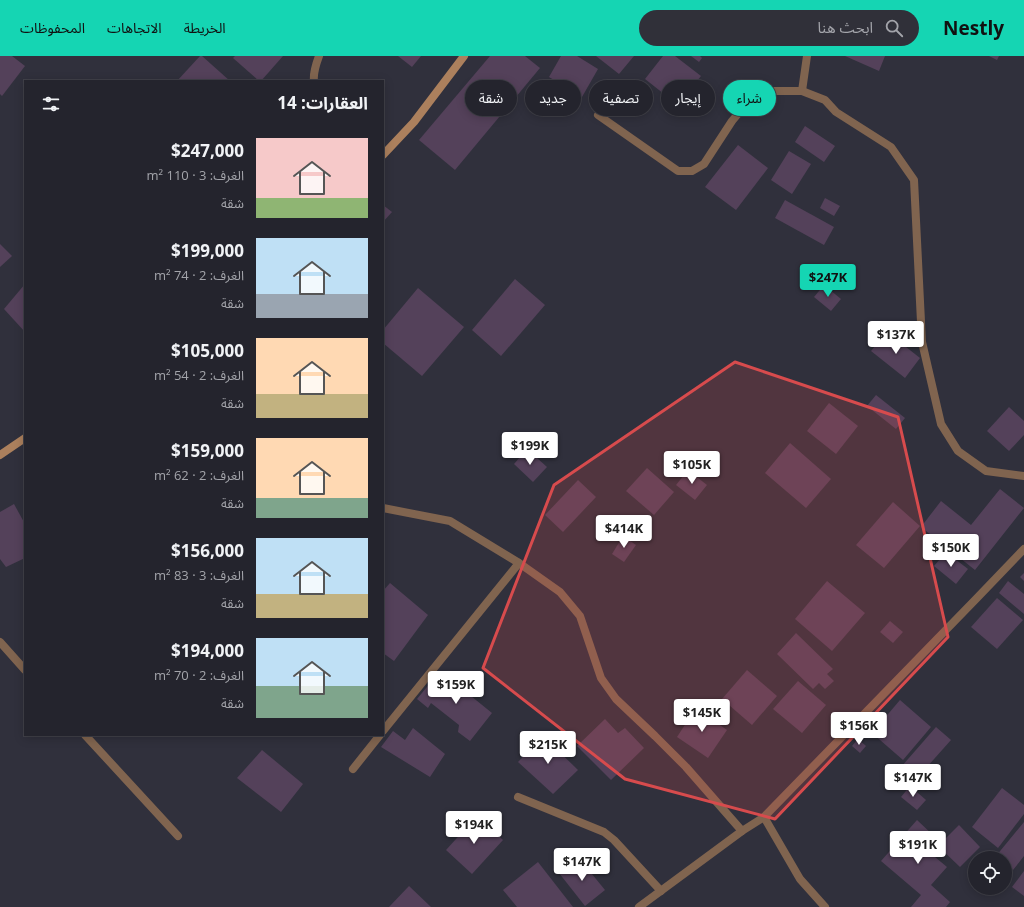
<!DOCTYPE html>
<html lang="ar">
<meta charset="utf-8">
<style>
:root{--surface:#24242d;--page:#303039;--text:#f1f3f6;--muted:#a3a4aa;--line:#414149;--accent:#15d5b3}
body{margin:0;font-family:"Open Sans","Noto Sans Arabic",sans-serif;background:var(--page);color:var(--text);direction:rtl;height:100vh;display:flex;flex-direction:column;font-size:15px;white-space:nowrap}
*{box-sizing:border-box;margin:0}
p{font-size:13px;color:var(--muted)}
.icon{flex:none;width:22px;height:22px;fill:none;stroke:currentColor;stroke-width:2;stroke-linecap:round;stroke-linejoin:round}
.map{position:relative;flex:1;overflow:hidden;direction:ltr}
.details{position:absolute;left:24px;top:24px;width:360px;height:656px;display:flex;flex-direction:column;background:var(--surface);border-radius:0px;box-shadow:0 2px 10px #0003,0 0 0 1px var(--line);direction:rtl}
.details>*{flex:none}
.hud{position:absolute;left:396px;top:24px;width:380px;height:36px;direction:rtl;display:flex;gap:8px}
.buttons{position:absolute;left:968px;top:795px;display:grid;gap:8px}
.buttons a{display:grid;place-items:center;width:44px;height:44px;border-radius:50%;background:var(--surface);box-shadow:0 2px 10px #0003,0 0 0 1px var(--line);font-size:20px}
.price{position:absolute;translate:-50% -34px;padding:0 9px;border-radius:4px;background:#fff;color:#222;font-size:13px;line-height:26px;filter:drop-shadow(0 1px 2px #0008)}
.price::after{content:'';position:absolute;left:50%;top:24px;width:12px;height:9px;margin-left:-6px;background:inherit;clip-path:polygon(0 0,100% 0,50% 100%)}
.price.current{background:var(--accent);color:#111}
ul{padding:0;list-style:none}
li{display:flex;align-items:center;gap:12px;height:100px;padding:0 16px}
li span{display:grid;place-items:center;flex:none;width:112px;height:80px;border-radius:0px;color:#555}
li>.icon{margin-inline-start:auto}
span .icon{width:48px;height:48px;fill:#fffc;stroke-width:1}
li b{font-size:17px}
h2{display:flex;justify-content:space-between;align-items:center;height:48px;padding:0 16px;font-size:17px}
.tag{padding:0 14px;border-radius:18px;background:var(--surface);box-shadow:0 2px 10px #0003,0 0 0 1px var(--line);font-size:14px;line-height:36px}
.tag.current{background:var(--accent);color:#111}
header{display:flex;align-items:center;gap:24px;box-sizing:border-box;height:56px;padding:0 20px;background:var(--accent);color:#111}
header strong{font-size:19px}
nav{display:flex;gap:22px;margin-inline-start:auto;font-size:14px}
.search{width:280px;height:36px;background:var(--page);display:flex;align-items:center;gap:10px;box-sizing:border-box;padding:0 14px;border-radius:22px;color:var(--muted);font-size:15px}
.map>svg:first-child{display:block}
.building{fill:#54415a}
.lines{fill:none;stroke-linecap:round;stroke-linejoin:round}
.street{stroke:#80644f;stroke-width:8}
.secondary{stroke:#ac805d;stroke-width:8}
.marked{fill:#d74b4d;fill-opacity:0.2;stroke:#d74b4d;stroke-width:3;stroke-linejoin:round}
</style>
<header>
<strong>Nestly</strong>
<div class="search"><svg class="icon" aria-label="search" viewBox="0 0 24 24"><circle cx="10" cy="10" r="6"/><path d="M15 15l6 6"/></svg>ابحث هنا</div>
<nav><a>الخريطة</a><a>الاتجاهات</a><a>المحفوظات</a></nav>
</header>
<div class="map">
<svg width="1024" height="851" viewBox="0 0 1024 851">
<rect width="100%" height="100%" fill="#30303c"/>
<g class="building">
<polygon points="0,0 12,0 25,10 2,40 0,38"/>
<polygon points="200,0 202,0 230,25 177,25"/>
<polygon points="235,0 283,0 261,25 259,25 233,2"/>
<polygon points="398,0 421,0 412,11"/>
<polygon points="490,0 525,0 540,12 455,114 419,84"/>
<polygon points="561,0 577,0 598,13 582,41 549,21"/>
<polygon points="596,0 634,0 619,18"/>
<polygon points="663,0 675,0 701,20 678,49 645,23"/>
<polygon points="691,0 700,0 702,2 699,6"/>
<polygon points="845,0 885,0 879,15"/>
<polygon points="989,0 999,0 997,4"/>
<polygon points="704,33 714,40 703,55 693,47"/>
<polygon points="805,70 835,90 824,106 795,86"/>
<polygon points="738,89 768,112 736,154 705,131"/>
<polygon points="789,95 811,108 792,138 771,124"/>
<polygon points="825,142 840,150 834,160 820,152"/>
<polygon points="785,144 834,171 824,189 775,162"/>
<polygon points="383,149 392,156 383,166"/>
<polygon points="0,188 12,200 0,211"/>
<polygon points="515,223 545,249 501,300 472,274"/>
<polygon points="25,228 25,276 4,253"/>
<polygon points="824,229 841,243 831,255 814,241"/>
<polygon points="418,232 464,271 422,320 383,287 383,274"/>
<polygon points="887,276 920,302 905,322 871,295"/>
<polygon points="876,339 905,362 896,373 867,350"/>
<polygon points="829,347 858,370 836,398 807,375"/>
<polygon points="1009,351 1024,365 1024,379 1009,395 987,375"/>
<polygon points="790,387 831,423 806,452 765,417"/>
<polygon points="527,393 547,411 533,426 514,408"/>
<polygon points="647,412 674,436 654,459 626,435"/>
<polygon points="688,414 707,429 695,444 676,429"/>
<polygon points="578,424 596,441 563,476 545,459"/>
<polygon points="1000,433 1024,452 975,514 921,471 941,445 971,469"/>
<polygon points="893,446 920,470 884,512 856,489"/>
<polygon points="14,448 25,468 25,502 6,511 0,503 0,456"/>
<polygon points="623,480 636,489 624,506 612,498"/>
<polygon points="946,496 968,513 956,528 934,510"/>
<polygon points="1024,517 1024,525 1020,521"/>
<polygon points="827,525 865,557 832,595 795,563"/>
<polygon points="1008,525 1024,538 1024,558 999,537"/>
<polygon points="390,527 428,559 394,605 383,597 383,535"/>
<polygon points="997,542 1023,564 997,593 971,571"/>
<polygon points="890,565 903,576 893,587 880,576"/>
<polygon points="796,577 833,613 827,618 834,625 825,633 819,627 813,633 777,598"/>
<polygon points="747,614 777,640 752,669 722,643"/>
<polygon points="440,615 492,657 470,685 458,676 459,669 431,647 428,652 417,643"/>
<polygon points="798,625 826,649 802,677 773,653"/>
<polygon points="900,644 931,671 903,704 872,677"/>
<polygon points="696,652 727,674 708,702 677,681"/>
<polygon points="605,663 618,677 625,672 644,692 611,724 577,690"/>
<polygon points="936,671 951,684 910,730 895,718"/>
<polygon points="413,672 445,698 430,721 381,691 393,675 405,684"/>
<polygon points="543,680 578,714 553,738 518,706"/>
<polygon points="858,683 866,690 860,697 852,690"/>
<polygon points="262,694 303,728 281,756 237,722"/>
<polygon points="910,730 926,744 917,754 901,741"/>
<polygon points="1002,732 1024,749 1024,758 998,792 972,771"/>
<polygon points="477,760 503,784 472,818 446,794"/>
<polygon points="917,764 935,781 929,788 939,796 935,801 947,811 931,829 950,846 946,851 911,851 921,839 881,805"/>
<polygon points="1024,766 1024,800 1013,814 1005,808 1005,802 998,802 996,800"/>
<polygon points="959,769 980,791 960,811 938,790"/>
<polygon points="578,801 605,834 585,850 559,817"/>
<polygon points="538,806 573,851 517,851 503,834"/>
<polygon points="1024,815 1024,840 1012,831"/>
<polygon points="409,830 431,851 389,851"/>
</g>
<g class="lines">
<g class="street">
<path d="M314,25C313,17 316,8 319,0"/>
<polyline points="802,35 807,0"/>
<polyline points="598,59 678,115 692,115 704,108 732,65 748,46 766,35 802,35 825,44 836,56 891,91 914,124 922,286 941,368 958,395 986,415 1024,420"/>
<polyline points="383,452 450,465 519,507 560,536 580,560 601,622 616,643 655,680 686,711 742,775"/>
<polyline points="0,586 25,614"/>
<polyline points="383,675 519,507"/>
<polyline points="85,679 178,780"/>
<polyline points="353,713 380,679"/>
<polyline points="518,741 604,776 614,784 661,835"/>
<polyline points="764,761 800,823 825,851"/>
<polyline points="639,851 742,775 764,761 976,543 1024,493"/>
</g>
<g class="secondary">
<polyline points="383,99 414,66 464,0"/>
<polyline points="0,399 25,382"/>
</g>
</g>
<path class="marked" d="M735,306L898,361L948,581L775,763L625,723L483,612L554,429Z"/>
</svg>
<div class="buttons">
<a><svg class="icon" aria-label="locate" viewBox="0 0 24 24"><circle cx="12" cy="12" r="6"/><path d="M12 2v4M12 18v4M2 12h4M18 12h4"/></svg></a>
</div>
<b class="price current" style="left:828px;top:242px">$247K</b>
<b class="price" style="left:896px;top:299px">$137K</b>
<b class="price" style="left:530px;top:410px">$199K</b>
<b class="price" style="left:692px;top:429px">$105K</b>
<b class="price" style="left:624px;top:493px">$414K</b>
<b class="price" style="left:951px;top:512px">$150K</b>
<b class="price" style="left:456px;top:649px">$159K</b>
<b class="price" style="left:702px;top:677px">$145K</b>
<b class="price" style="left:859px;top:690px">$156K</b>
<b class="price" style="left:548px;top:709px">$215K</b>
<b class="price" style="left:913px;top:742px">$147K</b>
<b class="price" style="left:474px;top:789px">$194K</b>
<b class="price" style="left:918px;top:809px">$191K</b>
<b class="price" style="left:582px;top:826px">$147K</b>
<div class="hud">
<a class="tag current">شراء</a>
<a class="tag">إيجار</a>
<a class="tag">تصفية</a>
<a class="tag">جديد</a>
<a class="tag">شقة</a>
</div>
<section class="details">
<h2>العقارات: 14<svg class="icon" aria-label="filters" viewBox="0 0 24 24"><path d="M4 7h16M4 17h16"/><circle cx="9" cy="7" r="2"/><circle cx="15" cy="17" r="2"/></svg></h2>
<ul>
<li><span style="background:linear-gradient(#f6c9c9 75%,#8fb573 0)"><svg class="icon" aria-label="home" viewBox="0 0 24 24"><path d="M3 11l9-7 9 7M6 9v11h12V9"/></svg></span><div><b>$247,000</b><p>الغرف: 3 · 110 m²</p><p>شقة</p></div></li>
<li><span style="background:linear-gradient(#bfe0f5 70%,#9aa5b1 0)"><svg class="icon" aria-label="home" viewBox="0 0 24 24"><path d="M3 11l9-7 9 7M6 9v11h12V9"/></svg></span><div><b>$199,000</b><p>الغرف: 2 · 74 m²</p><p>شقة</p></div></li>
<li><span style="background:linear-gradient(#ffd9b3 70%,#c2b280 0)"><svg class="icon" aria-label="home" viewBox="0 0 24 24"><path d="M3 11l9-7 9 7M6 9v11h12V9"/></svg></span><div><b>$105,000</b><p>الغرف: 2 · 54 m²</p><p>شقة</p></div></li>
<li><span style="background:linear-gradient(#ffd9b3 75%,#7fa58c 0)"><svg class="icon" aria-label="home" viewBox="0 0 24 24"><path d="M3 11l9-7 9 7M6 9v11h12V9"/></svg></span><div><b>$159,000</b><p>الغرف: 2 · 62 m²</p><p>شقة</p></div></li>
<li><span style="background:linear-gradient(#bfe0f5 70%,#c2b280 0)"><svg class="icon" aria-label="home" viewBox="0 0 24 24"><path d="M3 11l9-7 9 7M6 9v11h12V9"/></svg></span><div><b>$156,000</b><p>الغرف: 3 · 83 m²</p><p>شقة</p></div></li>
<li><span style="background:linear-gradient(#bfe0f5 60%,#7fa58c 0)"><svg class="icon" aria-label="home" viewBox="0 0 24 24"><path d="M3 11l9-7 9 7M6 9v11h12V9"/></svg></span><div><b>$194,000</b><p>الغرف: 2 · 70 m²</p><p>شقة</p></div></li>
</ul>
</section>
</div>
